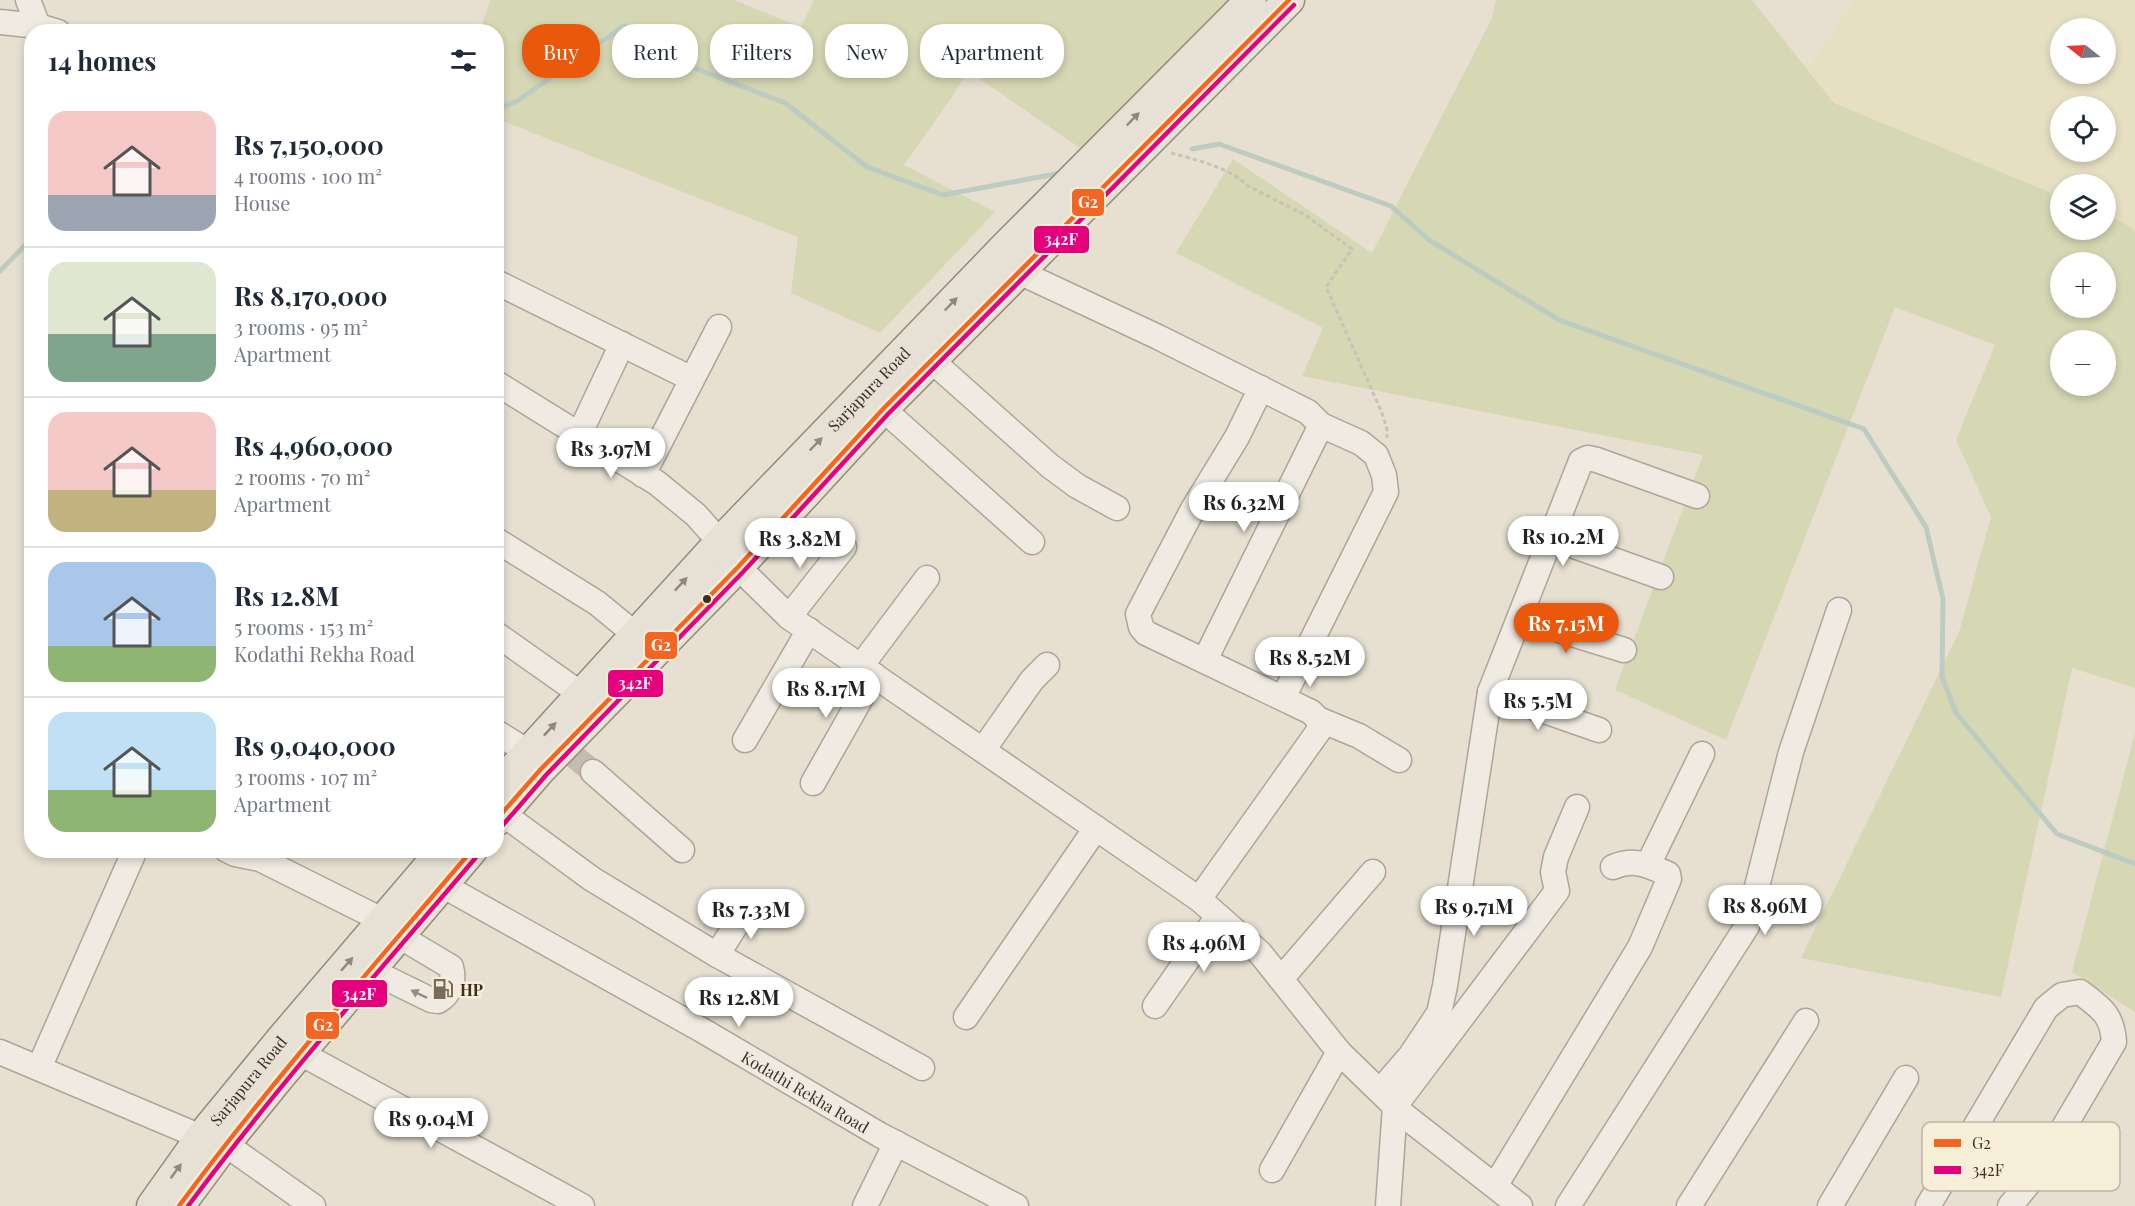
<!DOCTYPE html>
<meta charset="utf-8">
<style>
:root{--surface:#fff;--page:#f2f2f3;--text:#1f2937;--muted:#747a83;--line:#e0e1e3;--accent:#ea580c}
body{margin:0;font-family:"Playfair Display",serif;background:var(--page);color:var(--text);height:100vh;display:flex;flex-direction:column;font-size:22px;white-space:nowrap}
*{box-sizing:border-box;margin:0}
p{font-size:20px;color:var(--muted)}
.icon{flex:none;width:33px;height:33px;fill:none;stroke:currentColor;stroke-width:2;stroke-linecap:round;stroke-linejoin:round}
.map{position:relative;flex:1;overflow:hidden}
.drawer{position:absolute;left:24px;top:24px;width:480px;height:834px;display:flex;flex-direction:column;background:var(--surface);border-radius:24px;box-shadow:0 3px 9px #0003}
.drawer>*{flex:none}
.hud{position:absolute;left:522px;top:24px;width:570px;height:54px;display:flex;gap:12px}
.needle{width:39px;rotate:288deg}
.buttons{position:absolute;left:2050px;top:18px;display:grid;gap:12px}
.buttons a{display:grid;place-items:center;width:66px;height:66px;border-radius:50%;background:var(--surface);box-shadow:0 3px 9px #0003;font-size:30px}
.price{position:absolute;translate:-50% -51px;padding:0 14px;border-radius:21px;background:#fff;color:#222;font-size:20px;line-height:39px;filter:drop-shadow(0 2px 3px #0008)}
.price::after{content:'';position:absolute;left:50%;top:36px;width:18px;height:14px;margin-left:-9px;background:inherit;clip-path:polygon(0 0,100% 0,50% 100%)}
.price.active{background:var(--accent);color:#fff}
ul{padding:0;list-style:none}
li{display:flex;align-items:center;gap:18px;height:150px;padding:0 24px}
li+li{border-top:2px solid var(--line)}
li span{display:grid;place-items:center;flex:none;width:168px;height:120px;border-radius:18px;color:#555}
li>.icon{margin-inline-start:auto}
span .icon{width:72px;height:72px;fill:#fffc;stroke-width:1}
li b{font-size:26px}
h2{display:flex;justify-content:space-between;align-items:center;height:72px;padding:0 24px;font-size:26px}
.chip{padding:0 21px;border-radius:24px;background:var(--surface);box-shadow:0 3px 9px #0003;font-size:21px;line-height:54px}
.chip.active{background:var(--accent);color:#fff}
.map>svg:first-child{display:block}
.farmland{fill:#e6dfc2;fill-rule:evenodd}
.green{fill:#d6d7b3;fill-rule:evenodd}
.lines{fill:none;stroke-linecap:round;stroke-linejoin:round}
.stream{stroke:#bcccc2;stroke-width:5}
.minor-tunnel{stroke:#c5bcae;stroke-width:24;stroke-dasharray:24 12;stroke-linecap:butt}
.minor-casing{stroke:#ada599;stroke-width:27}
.major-casing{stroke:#928b80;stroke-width:33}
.path{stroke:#c8c2b9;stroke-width:3;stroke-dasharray:4.5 3;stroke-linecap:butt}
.minor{stroke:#efebe3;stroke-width:24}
.major{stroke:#e6e1d4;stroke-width:30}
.bus-1-casing{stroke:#f7eed8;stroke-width:9}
.bus-2-casing{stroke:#f7eed8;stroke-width:9}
.bus-1{stroke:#f26522;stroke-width:4.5}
.bus-2{stroke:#e5007d;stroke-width:4.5}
.oneway{fill:#92887a}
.oneway2{fill:#968c82}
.bus-dot{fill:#3d2e20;stroke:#f7eed8;stroke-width:2}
.labels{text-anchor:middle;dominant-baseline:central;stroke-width:5;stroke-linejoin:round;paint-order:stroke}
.street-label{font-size:16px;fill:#3d2e20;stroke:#f7eed8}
.poi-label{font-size:16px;font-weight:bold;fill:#3d2e20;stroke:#f7eed8;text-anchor:start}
.key{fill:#f7eed8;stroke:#bfb4a1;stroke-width:1.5}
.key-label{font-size:16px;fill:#3d2e20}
.line-badge{stroke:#f7eed8;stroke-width:2}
.badge-label{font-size:16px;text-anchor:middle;font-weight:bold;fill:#fff}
</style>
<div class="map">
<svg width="2135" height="1206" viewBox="0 0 2135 1206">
<rect width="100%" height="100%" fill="#e7e0d1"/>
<path class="farmland" d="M1855,0H2135V231L2124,223L2106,215V184H2061V197L1834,103L1808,68ZM2061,28H2106V74H2061ZM2061,106H2106V152H2061Z"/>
<g class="green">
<polygon points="490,0 734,0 801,27 814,0 1234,0 1083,150 968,71 956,91 904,165 995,212 880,333 791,293 798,237 497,119 496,32 480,32"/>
<path d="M1496,0H1752L1834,103L2061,197V230H2106V215L2124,223L2135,231V688L2072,668L2001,997L1801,958L1959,632L1991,517L1956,440L1995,345L1895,307L1726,740L1615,690L1703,455L1302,376L1323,328L1176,253L1233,159L1372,253L1492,18ZM2061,262H2106V308H2061ZM2061,340H2106V386H2061Z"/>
<polygon points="2135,733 2135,1012 2072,972"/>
</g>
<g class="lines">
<g class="stream">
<polyline points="496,110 517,101 624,26 692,67 785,103 867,167 943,195 1061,173"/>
<polyline points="1192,149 1219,144 1391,206 1429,240 1559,320 1864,429 1926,527 1943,599 1942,677 1956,713 2057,834 2135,864"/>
<polyline points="0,271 32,238"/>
</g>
<polyline class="minor-tunnel" points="574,756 593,772"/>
<defs>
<g id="minor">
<polyline points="28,0 38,26"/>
<polyline points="0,22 38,26 58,32"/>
<polyline points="1019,272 1158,337 1308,412 1321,425 1361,443 1376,455 1384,475 1386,492 1283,698"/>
<polyline points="496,282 692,379"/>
<polyline points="931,360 1050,466 1077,486 1117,508"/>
<polyline points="496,383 657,483 696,515 720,542 738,567 789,617 1199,899 1260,953 1339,1052 1405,1116 1520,1206"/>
<polyline points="883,409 1032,542"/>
<polyline points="579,435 622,344"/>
<polyline points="643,475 719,327"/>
<polyline points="1552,538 1661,577"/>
<polyline points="496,540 597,603 636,635"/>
<polyline points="789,617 844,547"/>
<polyline points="1520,618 1624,650"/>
<polyline points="496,634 581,694"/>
<polyline points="1205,660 1321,425"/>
<polyline points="861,666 927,578"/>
<polyline points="1490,692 1599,730"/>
<polyline points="1318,719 1359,736 1399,760"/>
<polyline points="496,732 528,752 540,767"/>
<polyline points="745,740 809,630"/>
<polyline points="983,750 1032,680 1047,665"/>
<polyline points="593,772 682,850"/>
<polyline points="813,783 874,675"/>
<polyline points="503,814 592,879 717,955 922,1068"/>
<polyline points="227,850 235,854 260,859 384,921"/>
<polyline points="1648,865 1702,754"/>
<path id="s1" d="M442,885L700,1029L880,1135L1016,1206"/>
<polyline points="1199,899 1320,729 1318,719 1311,712 1146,633 1141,627 1138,614 1193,509 1237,437 1261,388"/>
<polyline points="717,955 750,903"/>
<path d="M370,970L431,1000L438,1001C450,994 455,981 451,967L399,936"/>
<polyline points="1281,979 1373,872"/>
<polyline points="1155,1006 1218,916"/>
<polyline points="966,1017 1096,828"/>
<polyline points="0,1052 201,1137 225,1144 313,1206"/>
<polyline points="300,1053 582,1206"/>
<polyline points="39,1068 135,850"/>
<polyline points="1380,1091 1411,1055 1439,1013 1445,986 1490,692 1581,461 1588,458 1597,460 1697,496"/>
<polyline points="1272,1170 1339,1052"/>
<path d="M1495,1186L1640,947L1669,879L1668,874C1647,865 1635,858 1613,867"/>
<polyline points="865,1206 896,1143"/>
<polyline points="1388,1206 1395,1106 1557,891 1553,872 1556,857 1577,807"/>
<polyline points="1568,1206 1747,926 1791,752 1839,610"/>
<polyline points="1689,1206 1806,1021"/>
<polyline points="1830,1206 1906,1078"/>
<path d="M1928,1206L2046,1008L2062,995L2080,992C2101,1008 2112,1014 2114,1042L2037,1173L2010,1206"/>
</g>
<g id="major">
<path id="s2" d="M496,788L720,542L1006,246L1251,0"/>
<polyline points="496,821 541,769 738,567 883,409 1289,0"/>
<path id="s3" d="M152,1206L201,1137L284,1036L443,850"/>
<polyline points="179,1206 225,1144 281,1075 472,850"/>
</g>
</defs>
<use href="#minor" class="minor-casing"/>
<use href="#major" class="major-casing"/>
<path class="path" d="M1171,153C1194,159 1231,168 1248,186L1305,215L1352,249L1326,287L1382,413L1387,429V438"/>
<use href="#minor" class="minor"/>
<use href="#major" class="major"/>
<defs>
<g id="bus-1">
<polyline points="496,820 541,769 738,567 883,409 1289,0"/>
<path d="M179,1206C270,1083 372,968 472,850"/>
</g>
<g id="bus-2">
<polyline points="502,826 547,774 743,572 888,414 1294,5"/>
<path d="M188,1206C279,1084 380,970 478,855"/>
</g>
</defs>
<use href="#bus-1" class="bus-1-casing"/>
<use href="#bus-2" class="bus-2-casing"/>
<use href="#bus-1" class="bus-1"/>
<use href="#bus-2" class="bus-2"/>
</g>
<defs><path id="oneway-solid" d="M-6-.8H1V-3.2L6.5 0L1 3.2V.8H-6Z" transform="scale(1.5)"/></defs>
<g class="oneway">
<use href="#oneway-solid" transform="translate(1133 119) rotate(-46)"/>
<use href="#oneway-solid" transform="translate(951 304) rotate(-46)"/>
<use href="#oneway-solid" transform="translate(816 444) rotate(-46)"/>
<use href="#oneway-solid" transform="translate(681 584) rotate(-47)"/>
<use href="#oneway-solid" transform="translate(550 729) rotate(-47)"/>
<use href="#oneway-solid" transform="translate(347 964) rotate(-49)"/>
<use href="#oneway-solid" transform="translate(176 1171) rotate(-54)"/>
</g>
<use class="oneway2" href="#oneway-solid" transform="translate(419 994) rotate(-154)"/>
<defs>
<symbol id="fuel-bare" viewBox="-9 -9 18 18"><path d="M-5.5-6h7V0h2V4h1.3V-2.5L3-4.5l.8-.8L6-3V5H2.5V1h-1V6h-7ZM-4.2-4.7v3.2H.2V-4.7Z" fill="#786c5e" stroke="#f7eed8" stroke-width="2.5" paint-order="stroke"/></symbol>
</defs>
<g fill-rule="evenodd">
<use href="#fuel-bare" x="428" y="974" width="30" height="30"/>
</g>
<circle class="bus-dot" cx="707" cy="599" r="5"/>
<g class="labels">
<g class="street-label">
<text stroke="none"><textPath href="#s2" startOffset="546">Sarjapura Road</textPath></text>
<text stroke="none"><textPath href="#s3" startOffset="158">Sarjapura Road</textPath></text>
<text stroke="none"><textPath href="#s1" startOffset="418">Kodathi Rekha Road</textPath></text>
</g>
<g class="poi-label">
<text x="460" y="989">HP</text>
</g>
</g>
<rect x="1922" y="1122" width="198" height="69" rx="9" class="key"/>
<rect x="1934" y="1139" width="27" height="8" fill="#f26522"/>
<rect x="1934" y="1166" width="27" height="8" fill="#e5007d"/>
<g class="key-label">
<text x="1972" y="1149">G2</text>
<text x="1972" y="1176">342F</text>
</g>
<g class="line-badge">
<rect x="1071" y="188" width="34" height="29" rx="6" fill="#f26522"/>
<rect x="1033" y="225" width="57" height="29" rx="6" fill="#e5007d"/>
<rect x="644" y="631" width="34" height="29" rx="6" fill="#f26522"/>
<rect x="607" y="669" width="57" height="29" rx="6" fill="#e5007d"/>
<rect x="331" y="979" width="57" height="29" rx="6" fill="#e5007d"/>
<rect x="305" y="1011" width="35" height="29" rx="6" fill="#f26522"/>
</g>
<g class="badge-label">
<text x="1088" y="208">G2</text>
<text x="1061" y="245">342F</text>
<text x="661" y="651">G2</text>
<text x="635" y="689">342F</text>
<text x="359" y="1000">342F</text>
<text x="323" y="1031">G2</text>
</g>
</svg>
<div class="buttons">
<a><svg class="needle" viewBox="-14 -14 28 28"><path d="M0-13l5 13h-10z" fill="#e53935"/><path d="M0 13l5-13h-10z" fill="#747a83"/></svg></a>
<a><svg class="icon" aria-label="locate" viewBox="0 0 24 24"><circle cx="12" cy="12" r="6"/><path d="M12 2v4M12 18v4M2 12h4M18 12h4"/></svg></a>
<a><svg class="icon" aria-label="layers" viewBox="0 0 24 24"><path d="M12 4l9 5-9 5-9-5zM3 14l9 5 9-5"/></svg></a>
<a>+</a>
<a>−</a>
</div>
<b class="price" style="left:611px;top:479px">Rs 3.97M</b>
<b class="price" style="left:1244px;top:533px">Rs 6.32M</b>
<b class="price" style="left:1563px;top:567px">Rs 10.2M</b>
<b class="price" style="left:800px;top:569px">Rs 3.82M</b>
<b class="price active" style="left:1566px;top:654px">Rs 7.15M</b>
<b class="price" style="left:1310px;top:688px">Rs 8.52M</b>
<b class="price" style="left:826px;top:719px">Rs 8.17M</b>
<b class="price" style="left:1538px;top:731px">Rs 5.5M</b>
<b class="price" style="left:1765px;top:936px">Rs 8.96M</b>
<b class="price" style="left:1474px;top:937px">Rs 9.71M</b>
<b class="price" style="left:751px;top:940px">Rs 7.33M</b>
<b class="price" style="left:1204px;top:973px">Rs 4.96M</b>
<b class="price" style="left:739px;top:1028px">Rs 12.8M</b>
<b class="price" style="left:431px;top:1149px">Rs 9.04M</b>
<div class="hud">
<a class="chip active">Buy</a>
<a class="chip">Rent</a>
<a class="chip">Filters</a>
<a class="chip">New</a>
<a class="chip">Apartment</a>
</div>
<section class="drawer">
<h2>14 homes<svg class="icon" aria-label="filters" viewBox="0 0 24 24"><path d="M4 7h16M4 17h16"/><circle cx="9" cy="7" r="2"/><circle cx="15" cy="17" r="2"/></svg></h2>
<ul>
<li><span style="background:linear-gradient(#f6c9c9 70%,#9aa5b1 0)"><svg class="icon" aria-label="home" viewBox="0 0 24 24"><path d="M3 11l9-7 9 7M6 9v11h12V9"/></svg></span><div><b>Rs 7,150,000</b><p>4 rooms · 100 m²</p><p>House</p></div></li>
<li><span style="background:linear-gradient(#dfe7d0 60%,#7fa58c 0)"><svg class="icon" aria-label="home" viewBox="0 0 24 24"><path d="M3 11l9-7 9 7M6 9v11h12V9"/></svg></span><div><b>Rs 8,170,000</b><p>3 rooms · 95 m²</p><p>Apartment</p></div></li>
<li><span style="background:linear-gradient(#f6c9c9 65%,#c2b280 0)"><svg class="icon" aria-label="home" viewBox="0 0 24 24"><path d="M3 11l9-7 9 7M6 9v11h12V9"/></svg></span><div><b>Rs 4,960,000</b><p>2 rooms · 70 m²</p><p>Apartment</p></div></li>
<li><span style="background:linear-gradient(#a9c7e8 70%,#8fb573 0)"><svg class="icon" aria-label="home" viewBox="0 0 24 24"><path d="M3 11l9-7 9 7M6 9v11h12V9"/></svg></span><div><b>Rs 12.8M</b><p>5 rooms · 153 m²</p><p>Kodathi Rekha Road</p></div></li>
<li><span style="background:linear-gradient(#bfe0f5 65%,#8fb573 0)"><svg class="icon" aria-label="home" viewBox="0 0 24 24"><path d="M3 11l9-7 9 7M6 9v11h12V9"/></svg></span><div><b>Rs 9,040,000</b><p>3 rooms · 107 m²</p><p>Apartment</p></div></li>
</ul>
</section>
</div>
